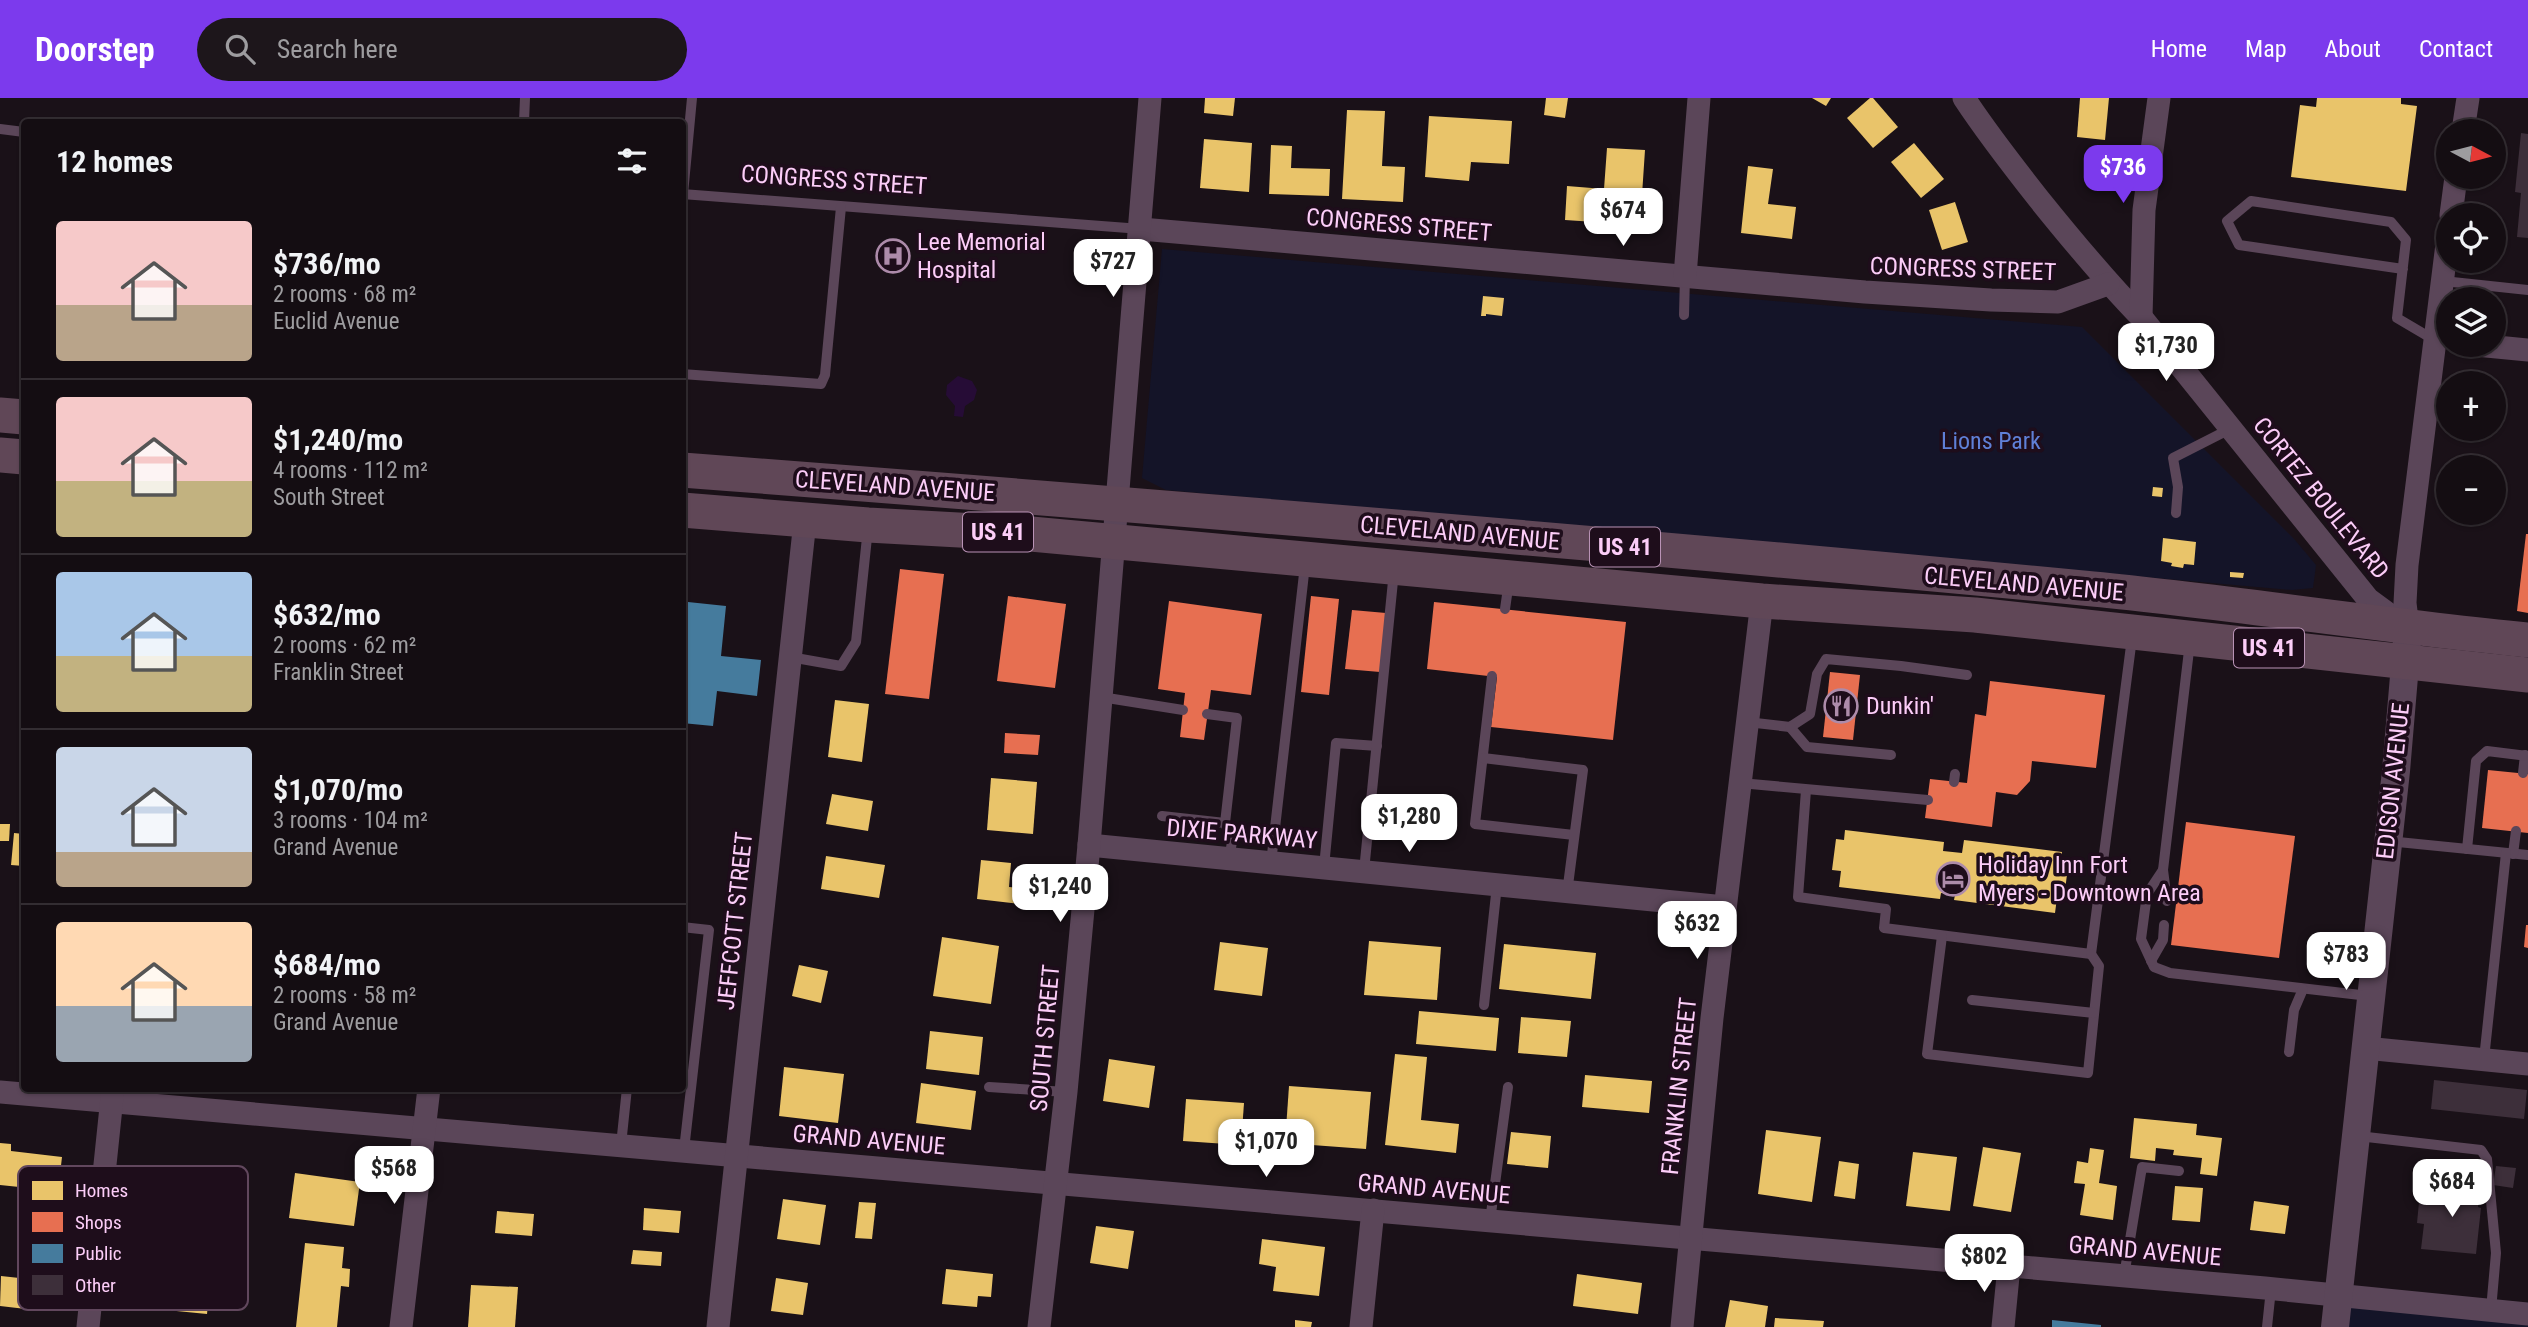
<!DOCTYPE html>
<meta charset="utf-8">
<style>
:root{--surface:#140d12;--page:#1d161b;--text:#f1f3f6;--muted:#9d9c9f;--line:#332d32;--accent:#7c3aed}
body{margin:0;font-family:"Roboto Condensed",sans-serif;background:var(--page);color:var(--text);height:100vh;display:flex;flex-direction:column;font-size:26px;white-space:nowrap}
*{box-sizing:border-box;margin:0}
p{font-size:23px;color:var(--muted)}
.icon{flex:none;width:38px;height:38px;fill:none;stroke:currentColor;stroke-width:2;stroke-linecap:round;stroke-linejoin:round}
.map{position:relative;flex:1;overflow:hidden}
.side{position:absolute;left:21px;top:21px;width:665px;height:973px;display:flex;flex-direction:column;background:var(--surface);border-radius:7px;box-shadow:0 2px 5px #0004,0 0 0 2px var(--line)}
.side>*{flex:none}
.needle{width:46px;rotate:97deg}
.controls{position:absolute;left:2436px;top:21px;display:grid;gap:14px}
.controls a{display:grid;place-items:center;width:70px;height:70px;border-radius:50%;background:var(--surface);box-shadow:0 2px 5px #0004,0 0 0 2px var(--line);font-size:35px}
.price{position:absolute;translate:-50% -60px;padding:0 16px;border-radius:14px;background:#fff;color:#222;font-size:23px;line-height:46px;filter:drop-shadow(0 2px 4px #0008)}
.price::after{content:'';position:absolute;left:50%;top:42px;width:21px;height:16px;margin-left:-10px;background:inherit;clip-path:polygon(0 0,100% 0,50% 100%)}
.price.on{background:var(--accent);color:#fff}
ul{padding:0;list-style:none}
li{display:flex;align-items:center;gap:21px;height:175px;padding:0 35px}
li+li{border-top:2px solid var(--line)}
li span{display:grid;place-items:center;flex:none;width:196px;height:140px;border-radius:7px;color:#555}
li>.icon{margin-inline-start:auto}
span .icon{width:84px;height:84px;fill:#fffc;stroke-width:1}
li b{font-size:30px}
h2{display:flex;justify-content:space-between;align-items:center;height:84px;padding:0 35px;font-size:30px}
header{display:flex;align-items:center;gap:42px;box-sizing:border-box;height:98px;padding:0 35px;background:var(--accent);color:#fff}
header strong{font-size:33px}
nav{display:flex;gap:38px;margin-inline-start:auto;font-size:24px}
.search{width:490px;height:63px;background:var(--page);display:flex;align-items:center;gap:18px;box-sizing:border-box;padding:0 24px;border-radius:38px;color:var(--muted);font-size:26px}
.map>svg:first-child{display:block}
.green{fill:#141428}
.water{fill:#260c36}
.homes{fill:#e9c46a}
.shops{fill:#e76f51}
.public{fill:#457b9d}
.building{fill:#3d2f3a}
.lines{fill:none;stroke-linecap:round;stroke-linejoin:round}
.service{stroke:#5b4659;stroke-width:10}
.minor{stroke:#5b4659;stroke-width:23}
.tertiary{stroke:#5b4659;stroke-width:28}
.primary{stroke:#604757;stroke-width:35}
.labels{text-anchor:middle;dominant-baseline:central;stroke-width:7;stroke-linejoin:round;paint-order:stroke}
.shield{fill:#1e0d1b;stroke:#b993b6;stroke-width:2}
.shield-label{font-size:23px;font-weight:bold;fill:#fccdf8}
.street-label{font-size:24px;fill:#fccdf8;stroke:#1e0d1b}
.poi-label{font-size:24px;fill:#fccdf8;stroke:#1e0d1b;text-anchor:start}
.park-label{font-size:24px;fill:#5f80d7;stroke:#1e0d1b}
.key{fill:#1e0d1b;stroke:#61475d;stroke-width:2}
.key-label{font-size:19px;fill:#fccdf8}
</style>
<header>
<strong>Doorstep</strong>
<div class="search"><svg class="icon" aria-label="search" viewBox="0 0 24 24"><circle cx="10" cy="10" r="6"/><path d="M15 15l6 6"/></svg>Search here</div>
<nav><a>Home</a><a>Map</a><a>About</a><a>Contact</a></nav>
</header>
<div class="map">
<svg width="2528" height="1229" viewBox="0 0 2528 1229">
<rect width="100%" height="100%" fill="#1a1118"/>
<g class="green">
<polygon points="1162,151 2082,229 2295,442 2316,467 2313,490 2292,492 1166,392 1142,380"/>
<polygon points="2345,1204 2528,1222 2528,1229 2342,1229"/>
</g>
<polygon class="water" points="958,278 972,283 977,292 974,302 965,308 963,319 954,318 955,308 946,297 947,287"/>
<g class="homes">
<polygon points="1205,0 1235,0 1233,18 1204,15"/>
<polygon points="1546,0 1568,0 1565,20 1544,17"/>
<polygon points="1812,0 1831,0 1826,8"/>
<polygon points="1870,0 1873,0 1898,29 1873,50 1847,20"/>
<polygon points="2080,0 2109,0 2105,42 2077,39"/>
<polygon points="2317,0 2401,0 2401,6 2417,8 2406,93 2291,79 2300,7 2316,9"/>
<polygon points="1347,12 1385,13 1382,68 1405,69 1403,104 1342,101"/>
<polygon points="1429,18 1512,23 1509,66 1471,64 1469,83 1425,79"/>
<polygon points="1204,41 1252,45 1249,94 1200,90"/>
<polygon points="1914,45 1944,81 1921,100 1891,64"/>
<polygon points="1271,47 1292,48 1291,70 1330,71 1329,98 1269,96"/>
<polygon points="1607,50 1645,52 1640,127 1565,122 1567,88 1604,91"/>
<polygon points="1748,68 1773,71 1768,106 1796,109 1792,141 1741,135"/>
<polygon points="1955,104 1968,144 1942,152 1929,112"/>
<polygon points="1483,198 1504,200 1502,218 1486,216 1486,218 1481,218"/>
<polygon points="2153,389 2163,390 2162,399 2152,398"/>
<polygon points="2163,440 2196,444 2194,467 2184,466 2183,470 2171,468 2172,465 2161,463"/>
<polygon points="2230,474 2244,475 2243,480 2230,479"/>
<polygon points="835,602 869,606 862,664 828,659"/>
<polygon points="991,680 1037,684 1033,736 987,732"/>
<polygon points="832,696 873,703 868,733 826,726"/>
<polygon points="0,726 10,726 9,743 0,743"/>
<polygon points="1845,732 1944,744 1943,753 1962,755 1964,742 2062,754 2060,767 2068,768 2064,801 2057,800 2055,815 1954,802 1955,797 1941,795 1940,801 1839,789 1841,773 1832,772 1836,741 1844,742"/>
<polygon points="14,735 24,736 24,768 11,767"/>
<polygon points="826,758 885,767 879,800 821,791"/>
<polygon points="981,762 1011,765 1009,789 1030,791 1028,807 977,801"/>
<polygon points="942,839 999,848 991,906 933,898"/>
<polygon points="1369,843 1441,849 1437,902 1364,897"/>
<polygon points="1220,844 1268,850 1262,898 1214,892"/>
<polygon points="1504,846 1596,855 1591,901 1499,891"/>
<polygon points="799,867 828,873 821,905 792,898"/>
<polygon points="1419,913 1499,920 1496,953 1416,946"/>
<polygon points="1521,919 1571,923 1567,959 1518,955"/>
<polygon points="930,933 983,939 979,977 926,971"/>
<polygon points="1395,956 1427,959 1421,1022 1459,1026 1456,1055 1385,1047"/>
<polygon points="1109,961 1155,968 1149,1010 1103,1003"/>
<polygon points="784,969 844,976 838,1025 779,1018"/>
<polygon points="1585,977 1652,983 1649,1015 1582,1009"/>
<polygon points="921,985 976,993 971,1032 916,1025"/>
<polygon points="1289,988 1371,994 1366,1051 1285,1045"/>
<polygon points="1186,1001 1244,1005 1241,1047 1183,1043"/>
<polygon points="2134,1020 2197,1026 2196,1037 2222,1040 2217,1078 2200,1076 2202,1060 2173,1057 2174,1052 2156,1050 2155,1063 2130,1060"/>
<polygon points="1766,1032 1821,1039 1812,1104 1758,1096"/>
<polygon points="1511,1034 1551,1038 1548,1070 1507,1066"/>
<polygon points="0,1045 11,1046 11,1053 62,1059 58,1093 0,1087"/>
<polygon points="1983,1049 2021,1055 2011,1114 1973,1108"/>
<polygon points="2090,1050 2104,1052 2099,1085 2117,1088 2113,1122 2080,1117 2085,1086 2074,1085 2077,1063 2088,1065"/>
<polygon points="1913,1054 1957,1059 1950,1113 1906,1108"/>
<polygon points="1839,1063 1859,1066 1855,1101 1834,1098"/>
<polygon points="295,1075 360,1084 354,1128 289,1120"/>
<polygon points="2175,1088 2203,1090 2200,1124 2172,1122"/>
<polygon points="783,1101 826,1107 820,1147 777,1141"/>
<polygon points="2254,1103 2289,1108 2285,1136 2250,1132"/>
<polygon points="859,1104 876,1105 872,1141 855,1140"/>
<polygon points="644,1110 681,1113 679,1135 643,1132"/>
<polygon points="497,1113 534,1116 532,1138 495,1135"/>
<polygon points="1096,1128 1134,1133 1128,1171 1090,1165"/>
<polygon points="1262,1141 1325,1149 1319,1198 1273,1193 1276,1169 1259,1166"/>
<polygon points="305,1145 344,1149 342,1170 350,1171 349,1189 341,1188 337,1229 296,1229"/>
<polygon points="633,1152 662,1154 661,1168 631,1166"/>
<polygon points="946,1171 993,1176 991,1199 978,1198 977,1209 942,1206"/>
<polygon points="1577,1176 1642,1185 1638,1216 1573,1208"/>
<polygon points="1,1178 47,1183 43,1213 0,1208"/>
<polygon points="776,1180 808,1185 803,1217 771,1213"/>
<polygon points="159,1182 210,1188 207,1216 156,1211"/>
<polygon points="471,1187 518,1189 515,1229 468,1229"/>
<polygon points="1730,1202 1768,1208 1765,1229 1725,1229"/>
<polygon points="1775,1220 1824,1223 1823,1229 1774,1229"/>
<polygon points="1295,1222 1312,1224 1311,1229 1295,1229"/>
</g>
<g class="shops">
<polygon points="2526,436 2528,436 2528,515 2517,513"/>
<polygon points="900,471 944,476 929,601 885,596"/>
<polygon points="1008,498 1066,506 1055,590 997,583"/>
<polygon points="1311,498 1339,501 1329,597 1301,594"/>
<polygon points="1169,503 1262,516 1251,597 1211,592 1204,642 1180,639 1185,595 1158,591"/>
<polygon points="1434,504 1626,524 1613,642 1491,629 1497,579 1427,571"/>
<polygon points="1352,512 1386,515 1380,574 1345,571"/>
<polygon points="1830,574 1860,577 1853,642 1823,639"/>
<polygon points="1990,583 2105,597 2096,670 2032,663 2030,683 2017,697 1996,694 1992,729 1925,720 1930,681 1967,685 1975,616 1986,618"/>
<polygon points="1005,635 1040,637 1038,657 1004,655"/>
<polygon points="2488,672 2528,676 2528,735 2482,730"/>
<polygon points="2186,724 2295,738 2279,860 2171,847"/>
<polygon points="2526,827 2528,827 2528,850 2524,849"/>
</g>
<g class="public">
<polygon points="688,504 726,508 721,558 761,562 757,598 717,593 713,628 682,625 682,551"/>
<polygon points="2052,1222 2101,1227 2101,1229 2052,1229"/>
</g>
<g class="building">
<polygon points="2521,35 2528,36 2528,140 2517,139 2521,95 2515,94"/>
<polygon points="2434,982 2527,992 2524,1021 2431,1011"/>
<polygon points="2496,1068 2516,1070 2513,1090 2493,1087"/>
<polygon points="2447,1081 2480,1084 2478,1109 2481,1110 2476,1156 2421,1151 2424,1126 2417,1125 2419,1104 2444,1106"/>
</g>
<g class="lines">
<g class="service">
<polyline points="524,24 525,0"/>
<polyline points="0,31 24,34"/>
<polyline points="682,96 1141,131"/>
<polyline points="683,96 692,0"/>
<polyline points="2403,171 2239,147 2227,123 2251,103 2391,124 2406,142 2397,220 2436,243"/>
<polyline points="2443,183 2528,192"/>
<polyline points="1684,217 1685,178"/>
<polyline points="682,276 821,286 825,277 841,109"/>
<polyline points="2176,415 2178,389 2173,360 2230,331"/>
<polyline points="1505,511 1509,483"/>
<polyline points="790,559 841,568 856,544 868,430"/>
<polyline points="1492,578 1475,726 1574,737"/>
<polyline points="1101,599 1183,612"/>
<polyline points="1207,616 1237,620 1225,725 1232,744 1229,761"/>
<polyline points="1747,624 1790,629 1810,616 1817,576 1826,561 1901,568 1967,577"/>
<polyline points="1790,629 1807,649 1891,657"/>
<polyline points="1483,660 1583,672 1567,795"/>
<polyline points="2523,675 2525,657"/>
<polyline points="1954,684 1955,676"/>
<polyline points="1740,685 1928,702"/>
<polyline points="1806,692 1798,799 1886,811 1884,830 2091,856 2132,540"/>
<polyline points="1162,718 1225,725"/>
<polyline points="2388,743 2528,757"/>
<polyline points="2467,751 2476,663 2487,653 2528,658"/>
<polyline points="2513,756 2516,733"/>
<polyline points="1271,765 1305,467"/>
<polyline points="1324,769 1336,645 1377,648"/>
<polyline points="2163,772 2147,796 2141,841 2154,869 2170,875 2369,898"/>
<polyline points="1364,773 1394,473"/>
<polyline points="2167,803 2163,772 2190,544"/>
<polyline points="682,829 709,832 684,1052"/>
<polyline points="1942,838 1927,956 2088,975 2099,868 2091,856"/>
<polyline points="2151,863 2163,842 2164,827"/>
<polyline points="1972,902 2094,915"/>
<polyline points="1484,907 1497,787"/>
<polyline points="2289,954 2294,912 2303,891"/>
<polyline points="2484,961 2506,755"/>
<polyline points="989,989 1066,994"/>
<polyline points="2358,1038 2481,1052 2487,1061 2496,1155 2491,1212"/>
<polyline points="621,1047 627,990"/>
<polyline points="1490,1123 1508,989"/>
<polyline points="2124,1178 2142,1069 2179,1073"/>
<polyline points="2267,1229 2271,1191"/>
</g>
<g class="minor">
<path d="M1964,0C1987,35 2012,67 2038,100C2071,141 2104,181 2141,219L2368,501L2402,526"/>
<polyline points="2463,33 2468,0"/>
<polyline points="2451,117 2456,79"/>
<polyline points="1141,131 1865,194 1991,202 2058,204 2108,186"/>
<polyline points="1685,178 1699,0"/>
<polyline points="2141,219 2144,112 2159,0"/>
<polyline points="2476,247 2528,252"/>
<polyline points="2408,530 2405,505 2407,467 2448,138"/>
<polyline points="1089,747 1725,809"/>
<polyline points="2365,950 2528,966"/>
<polyline points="0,994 2265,1190 2528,1216"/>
<polyline points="88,1229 113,990"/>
<polyline points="401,1229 429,990"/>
<polyline points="718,1229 805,423"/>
<polyline points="1039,1229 1066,994 1089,747 1150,0"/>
<polyline points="1361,1229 1373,1112"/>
<polyline points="1682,1229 1712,920 1762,503"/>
<polyline points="2003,1229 2009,1168"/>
</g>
<polyline class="tertiary" points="2335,1229 2396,673 2407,543"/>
<g class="primary">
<polyline points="0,317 24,319"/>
<polyline points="0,357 24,359"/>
<path d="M682,372C1153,408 1624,446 2093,491C2238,505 2383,528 2528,542"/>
<polyline points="682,412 868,427 1031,436 1762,503 1975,517 2528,577"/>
</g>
</g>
<defs>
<symbol id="hospital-ring" viewBox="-11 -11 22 22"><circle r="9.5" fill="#1e0d1b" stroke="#ad8baa" stroke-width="1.5"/><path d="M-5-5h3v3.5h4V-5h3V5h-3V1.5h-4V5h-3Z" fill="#ad8baa"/></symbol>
<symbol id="restaurant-ring" viewBox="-11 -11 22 22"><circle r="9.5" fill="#1e0d1b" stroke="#ad8baa" stroke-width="1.5"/><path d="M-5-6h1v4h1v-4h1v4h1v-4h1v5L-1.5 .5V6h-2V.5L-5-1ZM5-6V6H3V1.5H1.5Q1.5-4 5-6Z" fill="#ad8baa"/></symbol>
<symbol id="hotel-ring" viewBox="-11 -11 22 22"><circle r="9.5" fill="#1e0d1b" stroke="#ad8baa" stroke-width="1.5"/><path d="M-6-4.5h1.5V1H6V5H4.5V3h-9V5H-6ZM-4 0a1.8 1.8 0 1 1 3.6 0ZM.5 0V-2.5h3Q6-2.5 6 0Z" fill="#ad8baa"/></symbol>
</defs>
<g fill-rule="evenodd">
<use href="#hospital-ring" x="874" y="139" width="38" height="38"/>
<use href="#restaurant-ring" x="1822" y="589" width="38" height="38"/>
<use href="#hotel-ring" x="1934" y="762" width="38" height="38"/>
</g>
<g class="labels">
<g class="shield">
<rect x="963" y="414.5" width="70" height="39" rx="5"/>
<rect x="1590" y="429.5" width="70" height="39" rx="5"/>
<rect x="2234" y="530.5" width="70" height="39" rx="5"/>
</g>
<g class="shield-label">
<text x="998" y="434">US 41</text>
<text x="1625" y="449">US 41</text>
<text x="2269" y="550">US 41</text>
</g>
<g class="street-label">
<text transform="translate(834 82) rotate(4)">CONGRESS STREET</text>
<text transform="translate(1399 127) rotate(5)">CONGRESS STREET</text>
<text transform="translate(1963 171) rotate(2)">CONGRESS STREET</text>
<text transform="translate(895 388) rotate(4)">CLEVELAND AVENUE</text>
<text transform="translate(2321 400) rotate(51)">CORTEZ BOULEVARD</text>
<text transform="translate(1460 435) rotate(5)">CLEVELAND AVENUE</text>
<text transform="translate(2024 486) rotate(5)">CLEVELAND AVENUE</text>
<text transform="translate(2393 683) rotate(-84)">EDISON AVENUE</text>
<text transform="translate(1242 736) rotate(5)">DIXIE PARKWAY</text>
<text transform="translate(735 823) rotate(-84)">JEFFCOTT STREET</text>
<text transform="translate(1045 940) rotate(-85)">SOUTH STREET</text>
<text transform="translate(1679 988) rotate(-84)">FRANKLIN STREET</text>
<text transform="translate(869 1042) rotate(5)">GRAND AVENUE</text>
<text transform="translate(1434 1091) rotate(5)">GRAND AVENUE</text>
<text transform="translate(2145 1153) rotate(5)">GRAND AVENUE</text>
</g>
<g class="poi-label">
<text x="917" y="144">Lee Memorial<tspan x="917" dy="28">Hospital</tspan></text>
<text x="1866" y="608">Dunkin'</text>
<text x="1978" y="767">Holiday Inn Fort<tspan x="1978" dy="28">Myers - Downtown Area</tspan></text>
</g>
<g class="park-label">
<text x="1991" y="343">Lions Park</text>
</g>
</g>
<rect x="18" y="1068" width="230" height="144" rx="10" class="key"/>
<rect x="32" y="1083" width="31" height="19" fill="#e9c46a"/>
<rect x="32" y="1114" width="31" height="20" fill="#e76f51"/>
<rect x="32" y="1146" width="31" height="19" fill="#457b9d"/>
<rect x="32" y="1177" width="31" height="20" fill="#3d2f3a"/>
<g class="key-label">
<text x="75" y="1099">Homes</text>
<text x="75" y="1131">Shops</text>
<text x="75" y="1162">Public</text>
<text x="75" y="1194">Other</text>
</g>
</svg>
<div class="controls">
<a><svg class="needle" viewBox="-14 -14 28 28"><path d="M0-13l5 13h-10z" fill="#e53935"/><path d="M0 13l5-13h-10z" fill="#9d9c9f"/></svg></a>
<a><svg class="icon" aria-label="locate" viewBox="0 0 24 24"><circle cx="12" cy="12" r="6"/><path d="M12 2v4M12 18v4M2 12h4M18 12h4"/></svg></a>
<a><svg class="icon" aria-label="layers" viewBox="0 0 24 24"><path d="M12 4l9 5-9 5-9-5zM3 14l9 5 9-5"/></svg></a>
<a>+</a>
<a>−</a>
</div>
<b class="price on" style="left:2123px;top:107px">$736</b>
<b class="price" style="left:1623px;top:150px">$674</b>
<b class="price" style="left:1113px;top:201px">$727</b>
<b class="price" style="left:2166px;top:285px">$1,730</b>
<b class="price" style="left:1409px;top:756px">$1,280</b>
<b class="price" style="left:1060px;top:826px">$1,240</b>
<b class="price" style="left:1697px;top:863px">$632</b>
<b class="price" style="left:2346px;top:894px">$783</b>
<b class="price" style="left:1266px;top:1081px">$1,070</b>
<b class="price" style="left:394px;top:1108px">$568</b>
<b class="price" style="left:2452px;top:1121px">$684</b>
<b class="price" style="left:1984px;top:1196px">$802</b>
<section class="side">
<h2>12 homes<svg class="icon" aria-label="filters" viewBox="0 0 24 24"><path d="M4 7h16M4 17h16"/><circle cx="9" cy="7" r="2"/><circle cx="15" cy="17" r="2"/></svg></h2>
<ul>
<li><span style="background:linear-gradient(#f6c9c9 60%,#b9a48a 0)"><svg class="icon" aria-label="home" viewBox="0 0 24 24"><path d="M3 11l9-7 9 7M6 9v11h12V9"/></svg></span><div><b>$736/mo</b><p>2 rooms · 68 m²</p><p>Euclid Avenue</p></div></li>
<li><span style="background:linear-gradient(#f6c9c9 60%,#c2b280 0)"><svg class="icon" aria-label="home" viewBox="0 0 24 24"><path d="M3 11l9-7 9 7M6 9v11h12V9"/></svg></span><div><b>$1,240/mo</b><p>4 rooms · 112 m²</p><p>South Street</p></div></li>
<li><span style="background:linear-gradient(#a9c7e8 60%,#c2b280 0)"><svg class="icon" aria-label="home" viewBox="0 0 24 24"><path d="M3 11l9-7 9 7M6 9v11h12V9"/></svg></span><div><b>$632/mo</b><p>2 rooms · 62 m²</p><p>Franklin Street</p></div></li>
<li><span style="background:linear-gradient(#c9d6e8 75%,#b9a48a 0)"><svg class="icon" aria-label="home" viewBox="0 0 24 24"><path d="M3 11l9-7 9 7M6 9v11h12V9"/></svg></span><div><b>$1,070/mo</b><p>3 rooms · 104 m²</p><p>Grand Avenue</p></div></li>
<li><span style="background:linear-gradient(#ffd9b3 60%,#9aa5b1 0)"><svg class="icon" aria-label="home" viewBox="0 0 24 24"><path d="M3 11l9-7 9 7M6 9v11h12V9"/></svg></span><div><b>$684/mo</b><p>2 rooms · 58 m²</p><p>Grand Avenue</p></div></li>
</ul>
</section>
</div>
